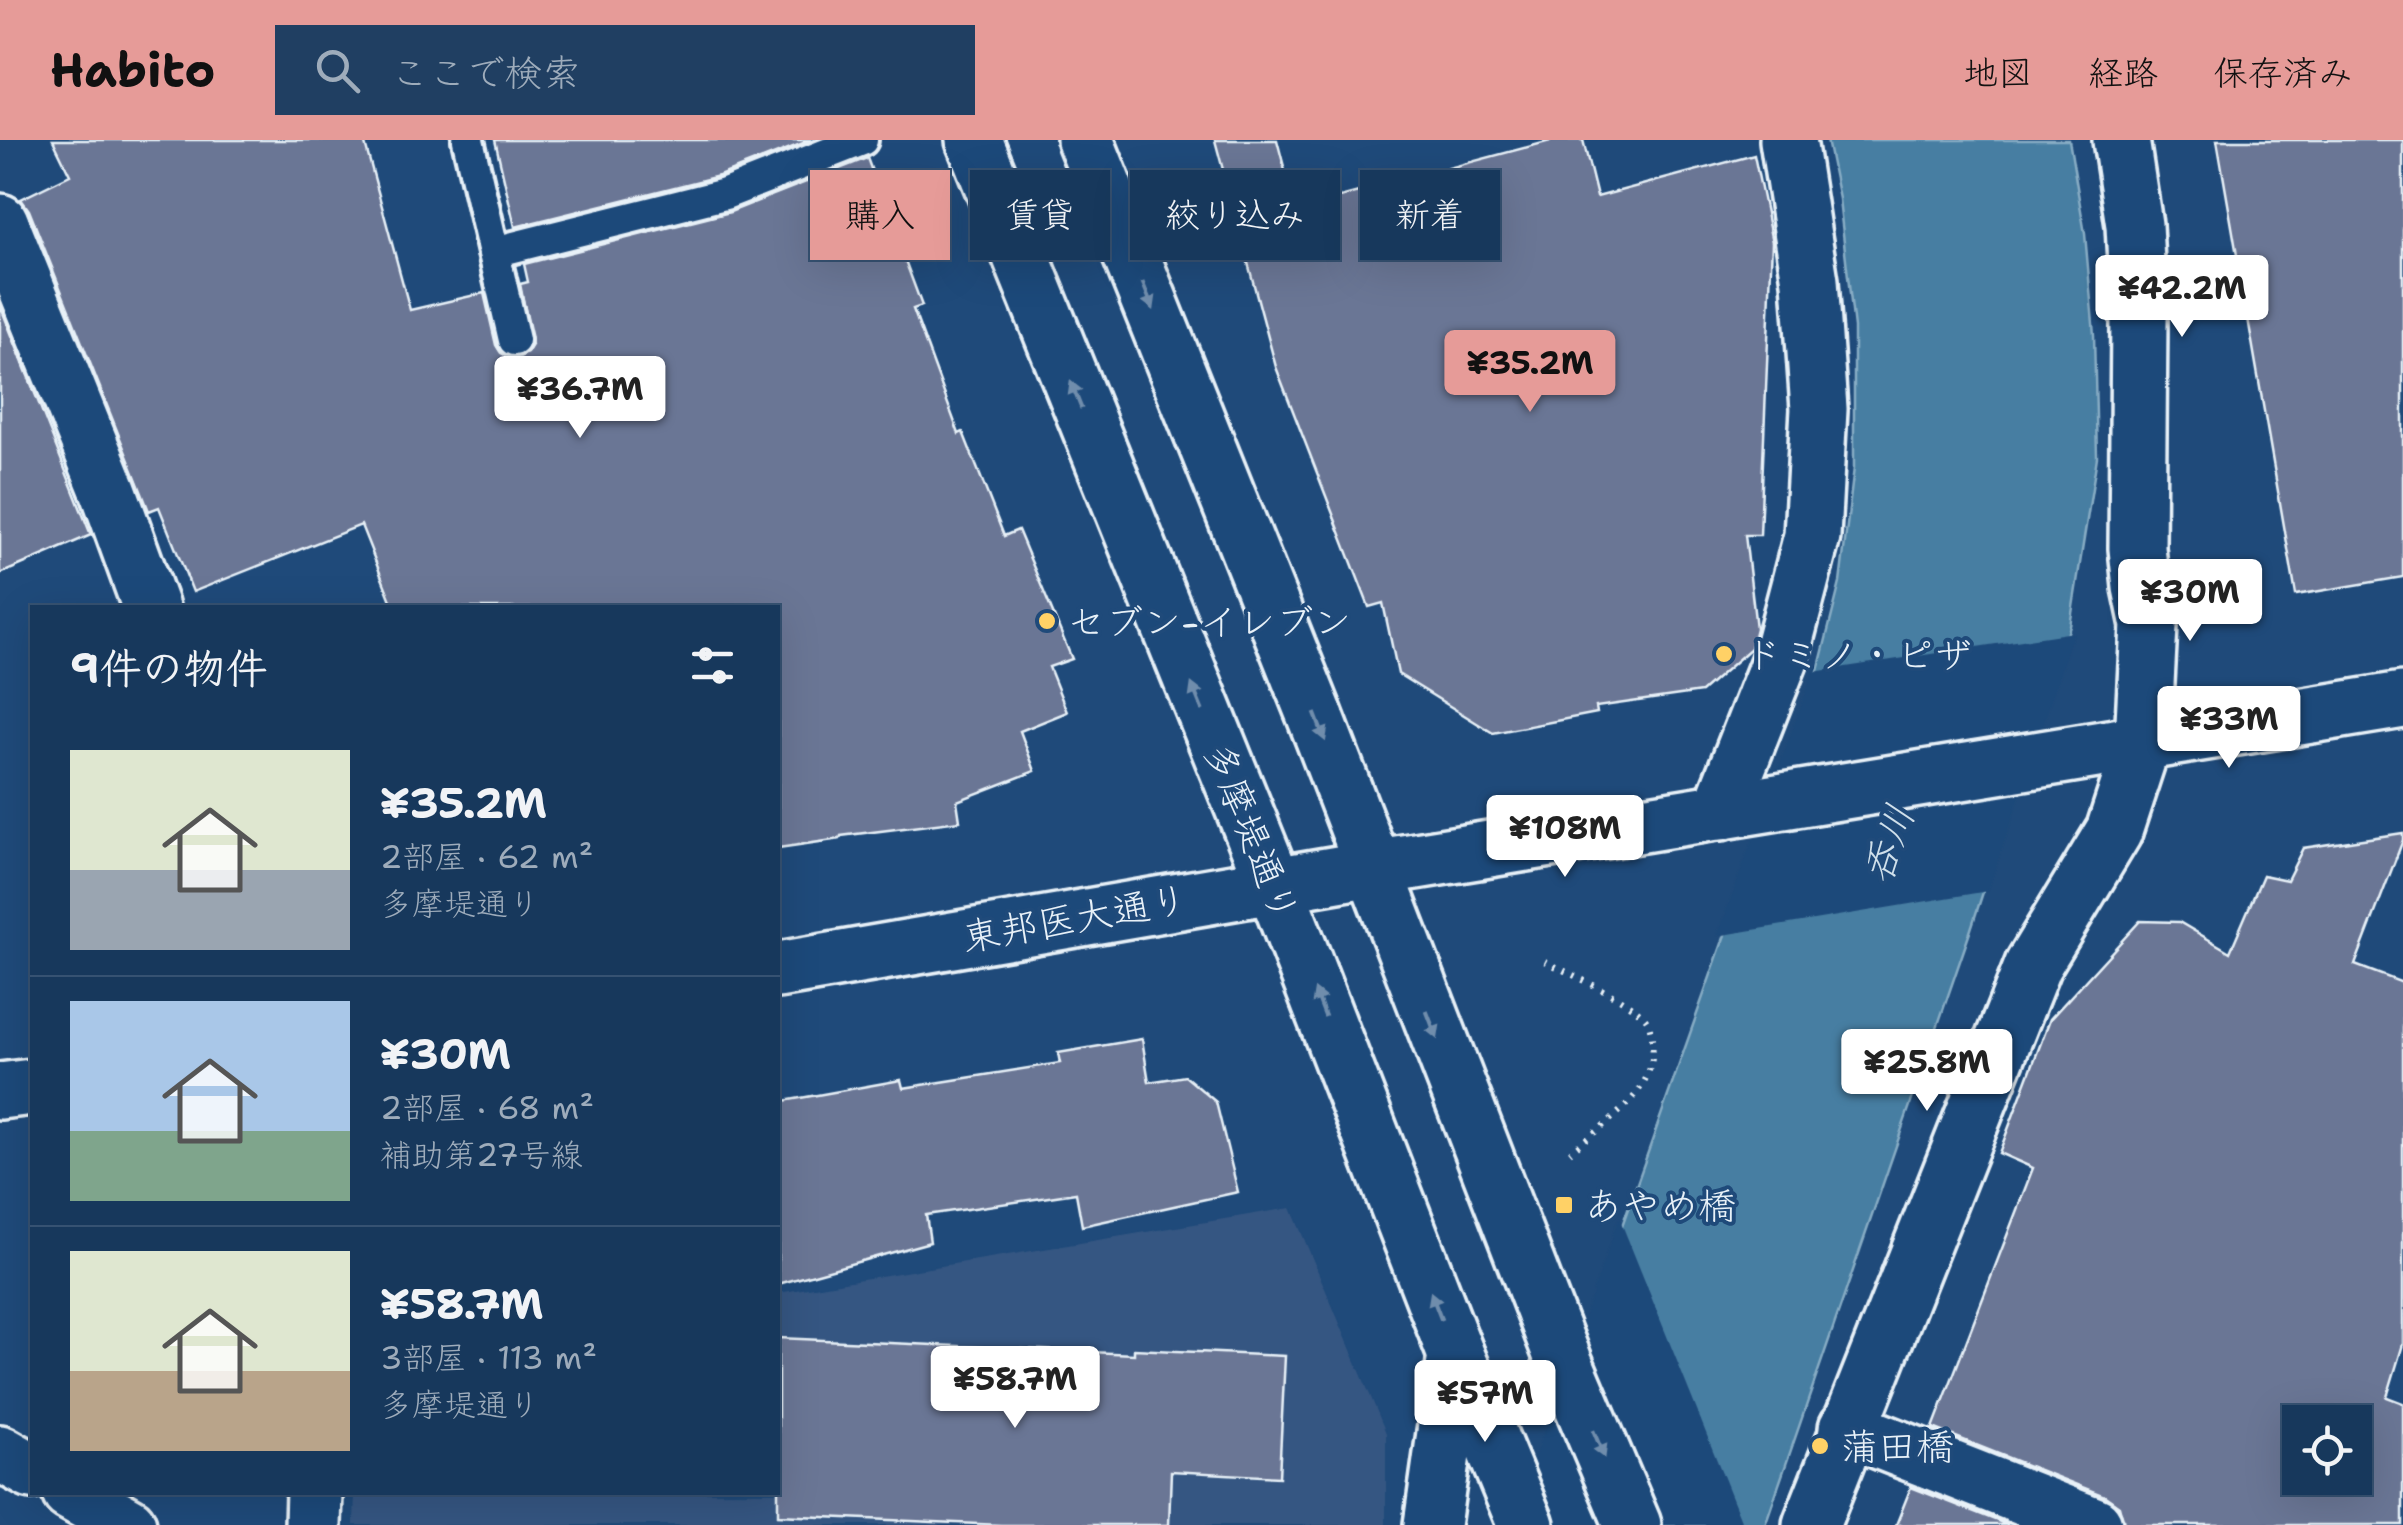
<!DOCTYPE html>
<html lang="ja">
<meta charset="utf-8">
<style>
:root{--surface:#17385c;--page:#203f62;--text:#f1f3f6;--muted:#9eacbb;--line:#365272;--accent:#e69b98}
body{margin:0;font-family:"Shantell Sans","Klee One",sans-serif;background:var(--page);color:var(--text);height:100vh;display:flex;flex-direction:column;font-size:38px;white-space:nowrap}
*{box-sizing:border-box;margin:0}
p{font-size:32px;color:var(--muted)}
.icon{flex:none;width:55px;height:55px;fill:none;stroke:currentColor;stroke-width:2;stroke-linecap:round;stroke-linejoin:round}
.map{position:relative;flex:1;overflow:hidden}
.sheet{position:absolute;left:30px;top:465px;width:750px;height:890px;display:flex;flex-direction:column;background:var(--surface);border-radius:0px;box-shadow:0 10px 40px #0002,0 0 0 2px var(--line)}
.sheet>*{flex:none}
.top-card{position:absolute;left:810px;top:30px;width:950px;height:90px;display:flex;gap:20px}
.controls{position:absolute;left:2282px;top:1265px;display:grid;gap:20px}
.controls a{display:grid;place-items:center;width:90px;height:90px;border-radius:0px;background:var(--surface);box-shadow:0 10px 40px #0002,0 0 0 2px var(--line);font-size:50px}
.price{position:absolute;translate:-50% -85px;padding:0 22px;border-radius:10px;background:#fff;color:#222;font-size:32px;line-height:65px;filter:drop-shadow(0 2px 5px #0008)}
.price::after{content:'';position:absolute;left:50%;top:60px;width:30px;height:22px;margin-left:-15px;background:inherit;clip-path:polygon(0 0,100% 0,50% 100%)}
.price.selected{background:var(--accent);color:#111}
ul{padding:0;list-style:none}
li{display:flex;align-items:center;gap:30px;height:250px;padding:0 40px}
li+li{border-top:2px solid var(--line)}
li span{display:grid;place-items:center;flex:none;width:280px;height:200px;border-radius:0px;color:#555}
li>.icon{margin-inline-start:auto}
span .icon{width:120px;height:120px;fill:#fffc;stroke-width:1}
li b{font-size:42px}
h2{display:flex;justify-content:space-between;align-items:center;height:120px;padding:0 40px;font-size:42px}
.chip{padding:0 35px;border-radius:0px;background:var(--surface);box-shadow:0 10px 40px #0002,0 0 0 2px var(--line);font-size:35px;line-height:90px}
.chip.selected{background:var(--accent);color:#111}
header{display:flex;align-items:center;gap:60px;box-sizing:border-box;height:140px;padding:0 50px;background:var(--accent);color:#111}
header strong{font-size:48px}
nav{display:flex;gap:55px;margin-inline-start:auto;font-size:35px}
.search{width:700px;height:90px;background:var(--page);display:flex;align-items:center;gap:25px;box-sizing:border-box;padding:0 35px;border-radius:0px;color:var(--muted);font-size:38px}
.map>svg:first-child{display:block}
.built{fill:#365782}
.water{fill:#477ea2;stroke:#87acc4;stroke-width:2.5}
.pier{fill:#1f4a7a}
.building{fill:#6b7695;stroke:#e8f1f8;stroke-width:2.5;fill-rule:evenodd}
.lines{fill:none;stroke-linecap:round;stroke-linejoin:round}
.service-casing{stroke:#e8f1f8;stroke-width:38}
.minor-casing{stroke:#e8f1f8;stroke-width:62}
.tertiary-casing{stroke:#e8f1f8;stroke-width:62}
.primary-casing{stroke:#e8f1f8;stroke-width:62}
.path{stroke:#e8f1f8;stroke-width:6;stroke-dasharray:2.5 8;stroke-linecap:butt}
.service{stroke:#1f4a7a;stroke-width:30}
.minor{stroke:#1f4a7a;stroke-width:55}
.tertiary{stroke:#1f4a7a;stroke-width:55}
.primary{stroke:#1f4a7a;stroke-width:55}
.oneway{fill:#6f8dac}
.poi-dot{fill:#ffd166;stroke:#1f4a7a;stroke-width:4}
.labels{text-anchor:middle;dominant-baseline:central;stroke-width:8;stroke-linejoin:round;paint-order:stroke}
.poi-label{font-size:38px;fill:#e8f1f8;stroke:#1f4a7a;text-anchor:start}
.street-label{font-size:38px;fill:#e8f1f8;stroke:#1f4a7a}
.water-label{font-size:40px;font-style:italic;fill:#d0e0eb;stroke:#1f4a7a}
</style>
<header>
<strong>Habito</strong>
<div class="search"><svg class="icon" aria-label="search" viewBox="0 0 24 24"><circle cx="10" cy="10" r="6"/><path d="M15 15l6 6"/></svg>ここで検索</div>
<nav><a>地図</a><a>経路</a><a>保存済み</a></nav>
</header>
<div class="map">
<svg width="2403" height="1385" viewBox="0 0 2403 1385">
<rect width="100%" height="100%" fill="#1f4a7a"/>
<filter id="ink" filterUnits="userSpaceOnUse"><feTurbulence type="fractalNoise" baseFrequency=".01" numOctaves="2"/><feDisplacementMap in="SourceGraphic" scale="20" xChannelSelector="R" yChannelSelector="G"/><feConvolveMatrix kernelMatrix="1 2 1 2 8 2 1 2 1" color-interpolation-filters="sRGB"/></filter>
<g filter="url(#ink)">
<polygon class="built" points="1291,1068 1386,1293 1386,1385 354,1385 355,1353 778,1352 778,1153"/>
<polygon class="water" points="1827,0 2069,0 2085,94 2094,195 2097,317 2070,486 1970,792 1765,1385 1516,1385 1817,535 1840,443 1854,328 1854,188 1839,59"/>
<g class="pier">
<polygon points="2074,492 1988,751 1717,796 1813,532"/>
<polygon points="1619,1077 1743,1385 1511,1385"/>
</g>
<g class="building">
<polygon points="53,0 364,0 410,170 484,153 496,205 501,213 517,218 527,213 532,205 520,144 528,142 524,124 730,72 867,18 922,166 913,169 959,294 963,292 1004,396 1018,390 1072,519 1049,527 1067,572 1020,591 1035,631 957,661 960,681 841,696 840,699 778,708 778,468 394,468 361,385 193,452 159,367 149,371 29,70 21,59 70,35"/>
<polygon points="495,0 811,0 719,36 515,87"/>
<polygon points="1215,0 1277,0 1295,69 1554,0 1583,0 1597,57 1754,15 1772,102 1760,395 1745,395 1756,488 1751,508 1701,552 1596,567 1597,573 1493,593 1398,534 1383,463 1369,467 1276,227"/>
<polygon points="2217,0 2403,0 2403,437 2296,455"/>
<polygon points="0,165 91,395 0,434"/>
<path d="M2403,693V700L2355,825L2403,843V1204L2387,1257L2403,1263V1385H2124L2119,1366L2105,1356L1933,1288L2033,1028L1999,1013L2050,879L2140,781L2179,782L2230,812L2263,735L2287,740L2303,708ZM2300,1282H2355V1338H2300Z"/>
<polygon points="1142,899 1149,942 1185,936 1216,962 1238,1052 1082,1086 1076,1053 926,1075 930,1102 778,1144 778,962 901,940 903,948 1060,923 1058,913"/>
<polygon points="778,1198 1134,1214 1134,1209 1285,1216 1279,1337 1171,1331 1169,1385 1001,1385 778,1375"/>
<polygon points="1911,1347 2008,1385 1896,1385"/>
</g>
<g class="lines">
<defs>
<g id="service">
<polyline points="468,0 514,200"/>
<polyline points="494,112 725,54 862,0"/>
</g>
<g id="minor">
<polyline points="0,82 109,352 151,468"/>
<polyline points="1720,672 1780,519 1812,396 1819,269 1810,141 1788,0"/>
<polyline points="1847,1288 2094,1385"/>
<polyline points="0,1313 32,1331"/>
<polyline points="70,1352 128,1385"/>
<polyline points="313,1385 314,1352"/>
<polyline points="1432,1385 1456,1215"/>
<polyline points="1811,1385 2033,825 2114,691 2143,602 2149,485 2141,447 2137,408 2139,180 2134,85 2121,0"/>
</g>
<polyline id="tertiary" points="1373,728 2403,560"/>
<g id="primary">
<polyline points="974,0 1274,744 1456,1215 1526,1385"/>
<polyline points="1085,0 1314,573 1565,1224 1633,1385"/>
<polyline points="778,830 1373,728"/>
<polyline points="0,951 32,947"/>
</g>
</defs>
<use href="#service" class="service-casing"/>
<use href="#minor" class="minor-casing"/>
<use href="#tertiary" class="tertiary-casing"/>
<use href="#primary" class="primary-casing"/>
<path class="path" d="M1545,821C1569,834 1630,860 1646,879C1650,884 1651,893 1652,900C1659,953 1605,982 1570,1012"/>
<use href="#service" class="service"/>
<use href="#minor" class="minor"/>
<use href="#tertiary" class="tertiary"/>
<use href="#primary" class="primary"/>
</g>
<defs><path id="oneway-solid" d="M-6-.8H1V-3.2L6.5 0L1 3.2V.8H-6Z" transform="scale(2.5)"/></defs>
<g class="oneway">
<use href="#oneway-solid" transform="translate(1148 156) rotate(68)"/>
<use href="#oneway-solid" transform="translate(1076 255) rotate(-112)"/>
<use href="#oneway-solid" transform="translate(1197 557) rotate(-112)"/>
<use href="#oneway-solid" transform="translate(1320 587) rotate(69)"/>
<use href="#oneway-solid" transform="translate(1320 863) rotate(-111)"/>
<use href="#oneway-solid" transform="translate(1432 885) rotate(69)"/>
<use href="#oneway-solid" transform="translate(1436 1166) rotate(-111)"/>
<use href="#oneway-solid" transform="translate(1599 1304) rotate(67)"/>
</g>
</g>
<g class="poi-dot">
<circle cx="1047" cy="481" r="10"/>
<circle cx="1724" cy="514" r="10"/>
<rect x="1554" y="1055" width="20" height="20" rx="5"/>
<circle cx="1820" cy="1306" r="10"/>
</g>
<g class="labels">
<g class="poi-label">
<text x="1067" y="481">セブン-イレブン</text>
<text x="1744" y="514">ドミノ・ピザ</text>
<text x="1584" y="1065">あやめ橋</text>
<text x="1840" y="1306">蒲田橋</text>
</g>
<g class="street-label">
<text transform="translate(1252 692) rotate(68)">多摩堤通り</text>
<text transform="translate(1075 778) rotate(-10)">東邦医大通り</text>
</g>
<g class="water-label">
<text transform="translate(1888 704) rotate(-70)">呑川</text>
</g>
</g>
</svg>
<div class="controls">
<a><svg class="icon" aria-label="locate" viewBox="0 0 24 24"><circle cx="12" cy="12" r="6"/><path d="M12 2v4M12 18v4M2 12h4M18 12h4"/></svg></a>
</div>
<b class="price" style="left:2182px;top:200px">¥42.2M</b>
<b class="price selected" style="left:1530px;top:275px">¥35.2M</b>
<b class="price" style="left:580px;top:301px">¥36.7M</b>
<b class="price" style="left:2190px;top:504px">¥30M</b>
<b class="price" style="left:2229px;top:631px">¥33M</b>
<b class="price" style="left:1565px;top:740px">¥108M</b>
<b class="price" style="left:1927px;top:974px">¥25.8M</b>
<b class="price" style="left:1015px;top:1291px">¥58.7M</b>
<b class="price" style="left:1485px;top:1305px">¥57M</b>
<div class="top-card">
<a class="chip selected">購入</a>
<a class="chip">賃貸</a>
<a class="chip">絞り込み</a>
<a class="chip">新着</a>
</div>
<section class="sheet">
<h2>9件の物件<svg class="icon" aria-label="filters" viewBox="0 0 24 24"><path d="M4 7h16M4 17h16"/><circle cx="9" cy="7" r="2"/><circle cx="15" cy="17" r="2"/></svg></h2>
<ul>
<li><span style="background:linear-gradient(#dfe7d0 60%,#9aa5b1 0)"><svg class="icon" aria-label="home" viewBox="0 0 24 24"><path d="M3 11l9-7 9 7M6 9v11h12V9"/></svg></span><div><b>¥35.2M</b><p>2部屋 · 62 m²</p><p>多摩堤通り</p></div></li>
<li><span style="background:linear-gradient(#a9c7e8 65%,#7fa58c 0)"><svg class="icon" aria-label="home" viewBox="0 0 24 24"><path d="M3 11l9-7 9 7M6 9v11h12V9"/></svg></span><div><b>¥30M</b><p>2部屋 · 68 m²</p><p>補助第27号線</p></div></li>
<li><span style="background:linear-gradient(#dfe7d0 60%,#b9a48a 0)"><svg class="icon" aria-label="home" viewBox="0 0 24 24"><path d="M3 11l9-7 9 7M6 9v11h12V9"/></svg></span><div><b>¥58.7M</b><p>3部屋 · 113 m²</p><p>多摩堤通り</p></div></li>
</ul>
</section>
</div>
